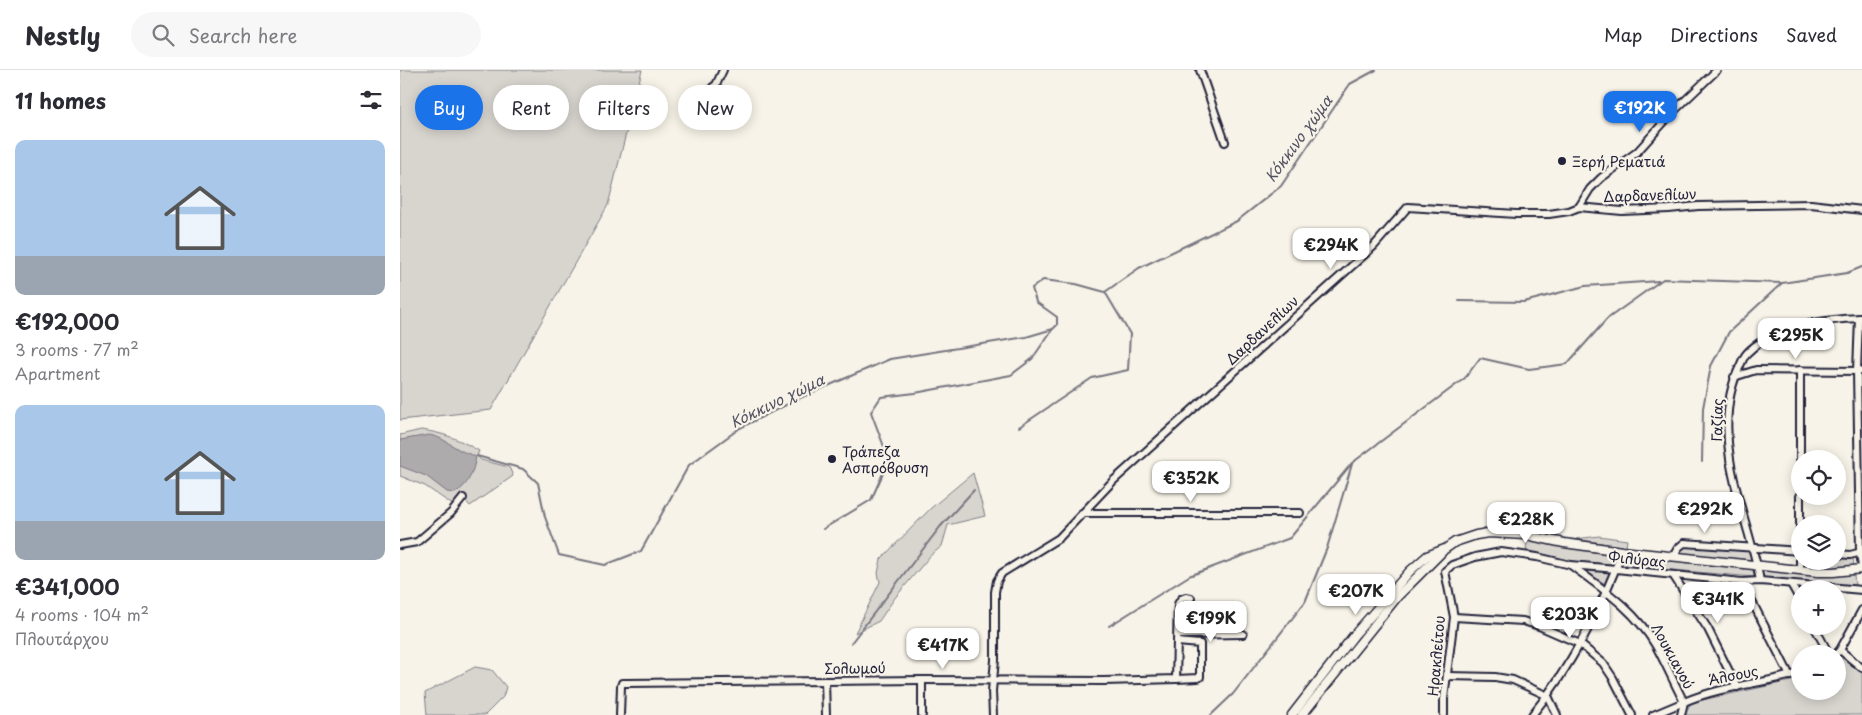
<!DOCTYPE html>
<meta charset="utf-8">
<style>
:root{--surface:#fff;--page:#f7f7f7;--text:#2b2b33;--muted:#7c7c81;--line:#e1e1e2;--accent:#1a73e8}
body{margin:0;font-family:"Playpen Sans",sans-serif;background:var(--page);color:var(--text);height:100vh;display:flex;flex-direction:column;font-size:19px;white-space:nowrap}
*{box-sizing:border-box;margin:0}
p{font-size:16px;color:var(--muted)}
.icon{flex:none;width:28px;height:28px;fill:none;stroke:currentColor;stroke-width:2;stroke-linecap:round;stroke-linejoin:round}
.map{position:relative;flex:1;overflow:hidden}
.drawer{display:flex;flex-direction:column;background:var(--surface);width:400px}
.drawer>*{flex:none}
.guide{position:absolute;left:15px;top:15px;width:475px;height:45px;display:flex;gap:10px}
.buttons{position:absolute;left:1391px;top:380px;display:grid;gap:10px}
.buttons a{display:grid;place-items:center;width:55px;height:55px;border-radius:50%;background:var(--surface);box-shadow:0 2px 12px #0003;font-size:25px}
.price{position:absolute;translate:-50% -42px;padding:0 11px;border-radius:10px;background:#fff;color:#222;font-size:16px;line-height:32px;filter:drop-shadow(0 1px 2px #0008)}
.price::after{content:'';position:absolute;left:50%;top:30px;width:15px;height:11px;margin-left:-8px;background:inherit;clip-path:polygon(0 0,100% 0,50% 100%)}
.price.selected{background:var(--accent);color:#fff}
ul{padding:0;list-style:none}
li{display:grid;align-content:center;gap:10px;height:265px;padding:0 15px}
li span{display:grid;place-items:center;height:155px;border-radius:10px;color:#555}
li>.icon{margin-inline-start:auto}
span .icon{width:90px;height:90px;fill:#fffc;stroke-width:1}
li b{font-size:21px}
h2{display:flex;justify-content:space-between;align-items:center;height:60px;padding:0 15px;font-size:21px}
.tag{padding:0 18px;border-radius:22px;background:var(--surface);box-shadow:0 2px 12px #0003;font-size:18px;line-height:45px}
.tag.selected{background:var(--accent);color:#fff}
header{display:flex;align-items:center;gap:30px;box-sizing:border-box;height:70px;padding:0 25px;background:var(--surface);border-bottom:1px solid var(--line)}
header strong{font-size:24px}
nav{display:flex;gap:28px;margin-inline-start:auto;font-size:18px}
.search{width:350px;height:45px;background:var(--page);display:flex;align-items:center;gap:12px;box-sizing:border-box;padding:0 18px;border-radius:28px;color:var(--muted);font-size:19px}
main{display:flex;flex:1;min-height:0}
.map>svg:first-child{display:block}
.green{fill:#d8d5cf;stroke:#7d7c85}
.water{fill:#aeabad;stroke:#76747f}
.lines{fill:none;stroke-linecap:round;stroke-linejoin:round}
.stream{stroke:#76747f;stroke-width:2}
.minor-casing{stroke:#22223b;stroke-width:10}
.major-casing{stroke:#22223b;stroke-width:11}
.minor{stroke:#f7f3e8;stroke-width:6}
.major{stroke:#f7f3e8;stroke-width:8}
.poi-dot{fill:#22223b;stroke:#f7f3e8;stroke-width:2}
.labels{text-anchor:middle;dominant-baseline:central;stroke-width:4.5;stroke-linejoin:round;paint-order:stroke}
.poi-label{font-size:14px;fill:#22223b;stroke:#f7f3e8;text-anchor:start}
.street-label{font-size:14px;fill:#22223b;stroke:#f7f3e8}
.water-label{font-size:15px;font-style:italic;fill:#535263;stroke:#f7f3e8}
</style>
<header>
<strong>Nestly</strong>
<div class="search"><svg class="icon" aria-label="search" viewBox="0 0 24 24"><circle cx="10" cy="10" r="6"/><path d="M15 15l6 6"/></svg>Search here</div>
<nav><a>Map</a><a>Directions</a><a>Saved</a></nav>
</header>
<main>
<section class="drawer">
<h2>11 homes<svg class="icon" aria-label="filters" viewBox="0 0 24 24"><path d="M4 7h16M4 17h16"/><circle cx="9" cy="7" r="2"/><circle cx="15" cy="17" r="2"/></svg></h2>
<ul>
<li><span style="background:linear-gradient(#a9c7e8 75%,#9aa5b1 0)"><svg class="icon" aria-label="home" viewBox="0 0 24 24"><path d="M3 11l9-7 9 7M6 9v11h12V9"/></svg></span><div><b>€192,000</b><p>3 rooms · 77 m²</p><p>Apartment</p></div></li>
<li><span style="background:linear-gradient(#a9c7e8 75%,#9aa5b1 0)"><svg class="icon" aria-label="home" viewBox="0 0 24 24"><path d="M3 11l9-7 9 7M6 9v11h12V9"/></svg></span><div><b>€341,000</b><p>4 rooms · 104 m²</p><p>Πλουτάρχου</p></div></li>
</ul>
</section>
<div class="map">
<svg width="1462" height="645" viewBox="0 0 1462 645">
<rect width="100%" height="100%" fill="#f7f3e8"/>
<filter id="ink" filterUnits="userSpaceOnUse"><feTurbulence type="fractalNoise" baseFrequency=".02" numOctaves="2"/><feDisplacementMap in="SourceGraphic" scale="10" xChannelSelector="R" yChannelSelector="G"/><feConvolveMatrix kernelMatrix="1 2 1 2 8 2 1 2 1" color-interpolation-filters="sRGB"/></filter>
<g filter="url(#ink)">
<g class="green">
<polygon points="0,0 242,0 208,135 91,340 0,350"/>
<path d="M21,360C44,363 59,369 79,381L77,386L81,390L109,397L113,406L70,436L63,428L53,435L25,416L0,406V365Z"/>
<polygon points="573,403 585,446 548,455 542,476 530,486 494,529 479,551 455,563 480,512 478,503 481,489 531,438"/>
<polygon points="1199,466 1227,470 1226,477 1176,469"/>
<polygon points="1127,470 1216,486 1214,494 1176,492 1126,480"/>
<polygon points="1285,475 1351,480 1352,490 1280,484 1279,481"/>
<polygon points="1228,486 1353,498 1354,507 1227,496 1223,491"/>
<path d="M1438,487L1453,488L1454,496C1439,498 1415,502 1401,494V491H1438Z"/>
<polygon points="1181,498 1211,500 1205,514"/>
<polygon points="1366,499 1427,506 1454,504 1455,517 1365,509 1362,508 1361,503"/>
<polygon points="1444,587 1462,601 1462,645 1286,645 1289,636 1293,632 1400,609 1400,621 1438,621 1438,592"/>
<polygon points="75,597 92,600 106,617 103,627 85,645 27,645 25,623"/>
</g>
<path class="water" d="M29,365C42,367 49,374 60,380C65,383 71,384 76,387C73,402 69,415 55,423L47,422L26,406L0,396V370Z"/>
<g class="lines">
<g class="stream">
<polyline points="1059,231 1124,232 1185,216 1259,211"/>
<polyline points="619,357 692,308 728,300 730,264 705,222"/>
<polyline points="77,386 123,399 138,413 145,447 159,485 205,495 241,481 289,395 340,358 400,328 490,289 626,267 653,259 657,255 657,247 636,232 632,218 643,210 676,214 705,222 739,198 837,151 881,116 950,14 976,0"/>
<polyline points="1302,392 1303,338 1311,296 1329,262 1382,213"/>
<polyline points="423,459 471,430 489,390 471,342 481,327 515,323 611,305 632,289 652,260"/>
<polyline points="709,556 789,506 890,468 952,393 1065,308 1080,288 1129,299 1167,294 1207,249 1263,209 1382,213 1447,203 1462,197"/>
<polyline points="451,573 540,457 574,420"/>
<polyline points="811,645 833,624 905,532 927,478 952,394"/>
</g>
<defs>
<g id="minor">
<polyline points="800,0 825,72"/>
<polyline points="313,17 316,15 323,0"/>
<polyline points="1179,137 1190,119 1201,108 1237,82 1274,41 1317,0"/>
<polyline points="1459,248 1457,301 1460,483 1462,497"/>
<polyline points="1400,300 1400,389"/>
<polyline points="1334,307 1356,300 1462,301"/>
<polyline points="682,443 900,443"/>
<polyline points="0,475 17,472 51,443 63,428"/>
<polyline points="1438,484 1450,485 1462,482"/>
<polyline points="1273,487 1278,478 1284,473 1400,481"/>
<path d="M1172,496C1203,519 1236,541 1256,576C1266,594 1274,613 1284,632L1253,645"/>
<polyline points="1400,499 1400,426"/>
<polyline points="1273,505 1308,559 1337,617"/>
<path d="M1360,511C1353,470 1336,430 1330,389C1325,357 1326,325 1340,296C1342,291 1344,286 1347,283C1373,256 1426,249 1462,248"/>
<polyline points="1342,512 1390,606"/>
<polyline points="1391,514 1400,530"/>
<polyline points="1054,547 1123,551 1139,556 1180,574 1203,593 1213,608 1232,645"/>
<polyline points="1414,556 1429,584"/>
<polyline points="778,565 843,564"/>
<polyline points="1440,580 1462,598"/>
<polyline points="1436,584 1440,580 1462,540"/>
<polyline points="1048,606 1095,607 1113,610 1148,626 1157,645"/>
<polyline points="776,609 798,608 800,607 800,574 777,572"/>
<polyline points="522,610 522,645"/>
<polyline points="425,611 426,645"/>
<polyline points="220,645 221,616 222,613 227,613 522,610 704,611 776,609 778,534 781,529 786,527 791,528"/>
<polyline points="593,645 592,621 595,590 595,522 597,511 602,503 659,468 713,411 974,176 1008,137 1116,144 1149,144 1169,141 1179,137 1222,141 1269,139 1298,136 1411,134 1462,140"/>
<polyline points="1044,645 1044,629 1054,547 1045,501 1052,495 1075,487 1101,482 1137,487 1171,495 1216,499 1342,512 1360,511 1462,520"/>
<path d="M1132,645C1169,600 1203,536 1222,481"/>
<path d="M1281,645L1284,632C1321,616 1361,614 1400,603"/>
</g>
<g id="major">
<polyline points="892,645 955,564 1010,501 1027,486 1045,479 1055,472 1076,465 1088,463 1126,465 1164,473 1222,481 1418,502 1433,502 1462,499"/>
<polyline points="902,645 997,527 1042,482"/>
</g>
</defs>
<use href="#minor" class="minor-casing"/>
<use href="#major" class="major-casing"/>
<use href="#minor" class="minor"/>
<use href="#major" class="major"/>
</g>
</g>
<g class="poi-dot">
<circle cx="1162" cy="91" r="5"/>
<circle cx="432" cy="389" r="5"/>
</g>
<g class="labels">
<g class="poi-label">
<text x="1172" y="91">Ξερή Ρεματιά</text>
<text x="442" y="381">Τράπεζα<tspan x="442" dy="16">Ασπρόβρυση</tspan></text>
</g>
<g class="street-label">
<text transform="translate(1250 125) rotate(-2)">Δαρδανελίων</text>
<text transform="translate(862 260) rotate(-43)">Δαρδανελίων</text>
<text transform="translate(1317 350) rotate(-89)">Γαζίας</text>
<text transform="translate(1237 489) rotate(6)">Φιλύρας</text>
<text transform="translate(1036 586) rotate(-85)">Ηρακλείτου</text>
<text transform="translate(1273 586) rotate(61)">Λουκιανού</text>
<text transform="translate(455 598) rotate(-1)">Σολωμού</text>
<text transform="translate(1333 605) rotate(-11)">Άλσους</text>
</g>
<g class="water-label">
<text transform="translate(898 68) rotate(-54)">Κόκκινο χώμα</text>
<text transform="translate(377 330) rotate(-26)">Κόκκινο χώμα</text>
</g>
</g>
</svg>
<div class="buttons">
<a><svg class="icon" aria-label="locate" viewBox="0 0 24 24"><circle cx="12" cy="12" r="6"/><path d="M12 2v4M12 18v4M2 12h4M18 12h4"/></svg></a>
<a><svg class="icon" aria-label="layers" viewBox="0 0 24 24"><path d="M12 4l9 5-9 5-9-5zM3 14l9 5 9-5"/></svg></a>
<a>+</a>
<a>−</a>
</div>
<b class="price selected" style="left:1240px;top:63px">€192K</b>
<b class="price" style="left:931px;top:200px">€294K</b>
<b class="price" style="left:1396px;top:290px">€295K</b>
<b class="price" style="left:791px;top:433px">€352K</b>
<b class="price" style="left:1305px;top:464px">€292K</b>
<b class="price" style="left:1126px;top:474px">€228K</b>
<b class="price" style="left:956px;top:546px">€207K</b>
<b class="price" style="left:1318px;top:554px">€341K</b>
<b class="price" style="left:1170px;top:569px">€203K</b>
<b class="price" style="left:811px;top:573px">€199K</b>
<b class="price" style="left:543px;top:600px">€417K</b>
<div class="guide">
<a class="tag selected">Buy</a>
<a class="tag">Rent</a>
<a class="tag">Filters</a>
<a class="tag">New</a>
</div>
</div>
</main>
